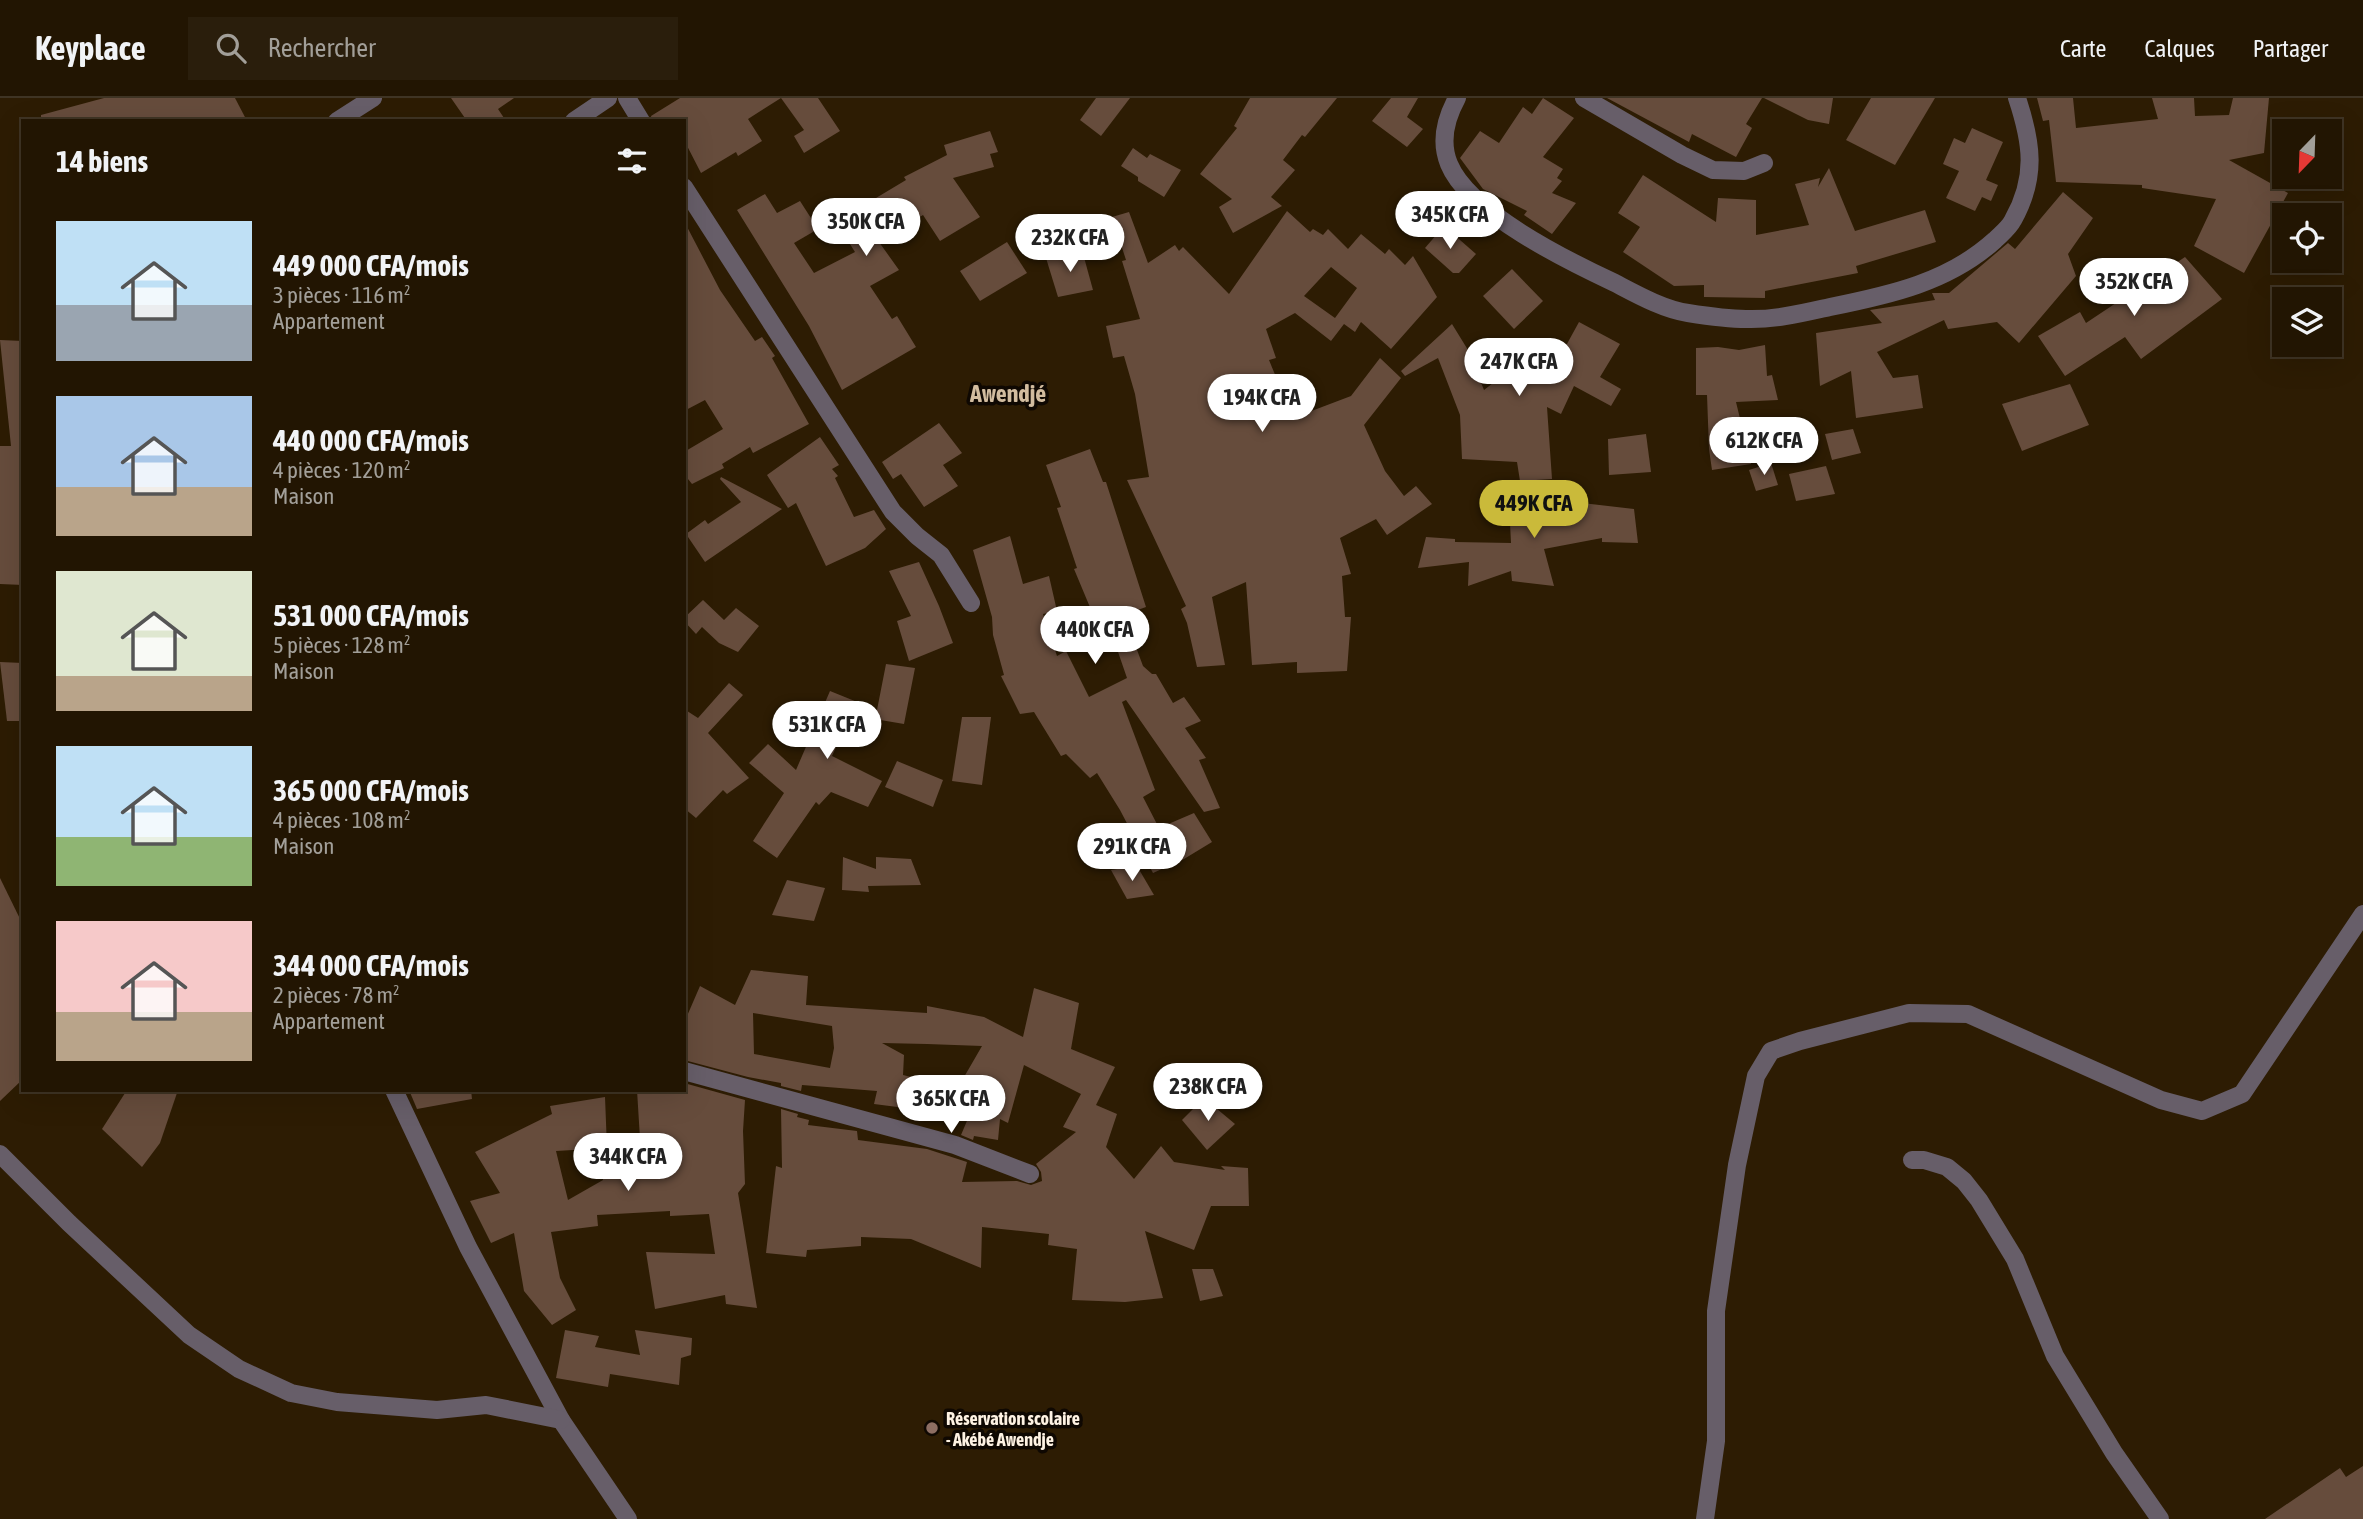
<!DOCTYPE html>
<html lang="fr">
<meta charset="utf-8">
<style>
:root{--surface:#221502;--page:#2a1e0c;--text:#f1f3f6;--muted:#a29f99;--line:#3f3424;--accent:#caba3a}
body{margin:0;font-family:"Asap Condensed",sans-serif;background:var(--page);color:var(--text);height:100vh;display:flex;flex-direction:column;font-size:26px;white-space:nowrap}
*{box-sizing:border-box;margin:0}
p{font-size:23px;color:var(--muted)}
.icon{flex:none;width:38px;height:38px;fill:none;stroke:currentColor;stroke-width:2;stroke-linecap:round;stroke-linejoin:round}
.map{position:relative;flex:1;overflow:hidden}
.side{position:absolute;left:21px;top:21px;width:665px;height:973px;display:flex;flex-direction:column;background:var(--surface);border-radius:0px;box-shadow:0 7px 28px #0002,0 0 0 2px var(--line)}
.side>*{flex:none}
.needle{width:46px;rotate:203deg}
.fabs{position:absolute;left:2272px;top:21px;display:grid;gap:14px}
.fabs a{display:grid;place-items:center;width:70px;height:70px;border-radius:0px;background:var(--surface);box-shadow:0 7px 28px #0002,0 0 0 2px var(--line);font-size:35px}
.price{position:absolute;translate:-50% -60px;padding:0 16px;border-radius:24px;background:#fff;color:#222;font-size:23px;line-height:46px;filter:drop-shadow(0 2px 4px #0008)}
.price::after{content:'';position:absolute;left:50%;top:42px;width:21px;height:16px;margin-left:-10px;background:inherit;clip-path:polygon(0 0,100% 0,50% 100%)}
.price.on{background:var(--accent);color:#111}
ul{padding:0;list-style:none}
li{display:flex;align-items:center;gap:21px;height:175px;padding:0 35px}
li span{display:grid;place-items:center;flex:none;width:196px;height:140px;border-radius:0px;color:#555}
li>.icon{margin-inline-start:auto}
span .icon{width:84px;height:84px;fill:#fffc;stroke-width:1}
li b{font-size:30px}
h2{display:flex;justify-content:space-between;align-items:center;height:84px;padding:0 35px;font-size:30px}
header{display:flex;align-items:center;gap:42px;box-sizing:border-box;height:98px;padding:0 35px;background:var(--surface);border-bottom:2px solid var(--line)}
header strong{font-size:33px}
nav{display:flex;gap:38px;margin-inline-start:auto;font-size:24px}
.search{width:490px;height:63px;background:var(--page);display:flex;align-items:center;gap:18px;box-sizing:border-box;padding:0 24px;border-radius:0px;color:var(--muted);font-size:26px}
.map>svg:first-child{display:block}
.building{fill:#664c3c;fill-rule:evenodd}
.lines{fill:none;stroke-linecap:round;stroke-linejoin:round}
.minor{stroke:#675e69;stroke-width:18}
.education-dot{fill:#8d6e63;stroke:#0f0802;stroke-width:2.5}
.labels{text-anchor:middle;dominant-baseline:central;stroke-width:7;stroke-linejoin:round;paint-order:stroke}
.poi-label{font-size:18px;font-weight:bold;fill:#fef2e3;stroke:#0f0802;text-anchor:start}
.district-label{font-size:24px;font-weight:bold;fill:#d2bc9f;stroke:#0f0802}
</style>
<header>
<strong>Keyplace</strong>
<div class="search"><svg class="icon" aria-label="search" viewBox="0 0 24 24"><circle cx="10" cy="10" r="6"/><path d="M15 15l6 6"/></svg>Rechercher</div>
<nav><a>Carte</a><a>Calques</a><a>Partager</a></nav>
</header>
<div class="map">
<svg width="2363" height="1421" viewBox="0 0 2363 1421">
<rect width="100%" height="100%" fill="#2d1c03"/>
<g class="building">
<polygon points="104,0 235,0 247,23 41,23 41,17"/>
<polygon points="451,0 514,0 498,11 506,23 467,23"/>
<polygon points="680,0 818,0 840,33 804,55 794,38 804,32 781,0 748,21 762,43 738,58 736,54 701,75 684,42 684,23 652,23 651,18"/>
<polygon points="1096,0 1130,0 1101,38 1080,22"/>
<polygon points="1250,0 1337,0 1305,39 1302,37 1283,62 1295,72 1271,99 1282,108 1233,135 1219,109 1232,101 1200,76 1237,30 1234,28"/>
<polygon points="1391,0 1418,0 1407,19 1423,31 1407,49 1372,23"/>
<polygon points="1543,0 1574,20 1543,59 1563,71 1557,80 1562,83 1552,95 1576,105 1552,136 1524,117 1527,113 1483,91 1460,60 1480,33 1499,45 1523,9 1532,16"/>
<polygon points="1607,0 1762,0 1746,26 1752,30 1736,59 1692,36 1689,44"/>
<polygon points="1764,0 1833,0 1829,26 1808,22"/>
<polygon points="1871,0 1935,0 1895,67 1846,42"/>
<polygon points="2037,0 2073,0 2076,30 2158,21 2152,0 2194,0 2195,18 2229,17 2233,0 2269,0 2264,55 2229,62 2288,95 2244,175 2194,148 2216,101 2142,90 2142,87 2056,84 2049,22 2043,23"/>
<polygon points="1972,30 2003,44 1986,82 1998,87 1991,103 1982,99 1975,113 1946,100 1959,73 1943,66 1954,40 1965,45"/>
<polygon points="990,33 998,54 990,56 994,69 953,80 980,119 940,143 923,117 879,144 899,172 870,188 892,221 897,218 916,249 842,292 809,228 737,112 765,96 777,115 800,103 818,131 794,145 814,175 855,154 836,124 906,82 904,79 947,57 944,47"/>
<polygon points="1133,50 1147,60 1150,56 1181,72 1164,99 1138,83 1138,79 1121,68"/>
<polygon points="1829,70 1855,133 1925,112 1936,144 1856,168 1858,175 1765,193 1765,200 1704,199 1704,187 1674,188 1623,154 1640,129 1618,115 1643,77 1716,124 1718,100 1756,102 1756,137 1809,127 1795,86 1820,80 1818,89"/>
<polygon points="2063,94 2093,120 2068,156 2076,178 2019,245 1997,224 1948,231 1944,222 1877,254 1893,280 1918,277 1923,310 1856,320 1851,273 1820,288 1816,235 1882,225 1870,212 1935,202 1932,195 1949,195 2008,145 2015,151"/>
<path d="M1287,113L1310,134L1313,131L1323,137L1328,131L1348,151L1361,136L1385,156L1389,151L1405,167L1413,158L1437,199L1391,251L1361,224L1355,234L1344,226L1331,243L1295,215L1266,231L1276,260L1269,262L1293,320L1351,298L1380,260L1401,280L1364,327L1385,373L1404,398L1416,388L1432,406L1387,437L1376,421L1340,440L1351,476L1342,478L1345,519H1351L1347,573L1297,575V564L1252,567L1246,484L1212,499L1225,567L1197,569L1187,525L1181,511L1186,508L1127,382L1149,379L1135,296L1124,258L1113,260L1106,228L1140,221L1122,163L1126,162L1112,119L1129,114L1148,165L1175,147L1179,153L1183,149L1229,196ZM1331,169L1357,190L1335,220L1304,198Z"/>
<polygon points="684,123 720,192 755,243 762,239 775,258 772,260 809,326 753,355 750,349 722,366 724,370 692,386 684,376 684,354 723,331 705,302 684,313"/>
<polygon points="1444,128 1476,156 1459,175 1453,175 1425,150"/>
<polygon points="1007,144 1027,175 980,203 960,173"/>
<polygon points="1082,152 1093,192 1058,199 1046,160"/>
<polygon points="2185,159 2222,201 2141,261 2125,239 2065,278 2038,238 2080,214 2086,225"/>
<polygon points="1512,171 1543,203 1514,231 1483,198"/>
<polygon points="1579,224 1620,246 1600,279 1621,291 1611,308 1574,288 1561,316 1547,309 1552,381 1520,383 1517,364 1462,361 1460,317 1438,260 1405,278 1401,273 1452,226 1468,252 1484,292 1520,264 1532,278 1536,268 1551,275"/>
<polygon points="0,242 23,243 23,487 0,486 0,348 11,348"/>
<polygon points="1765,247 1767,278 1772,277 1778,302 1736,304 1751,366 1712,372 1709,351 1707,297 1696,297 1696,250 1718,249 1739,252"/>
<polygon points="2070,286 2089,327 2022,353 2002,306"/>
<polygon points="939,325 962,355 943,367 958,388 924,409 901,376 893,381 882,364"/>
<polygon points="1853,331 1861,355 1832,362 1825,336"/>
<polygon points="1646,336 1651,374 1609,377 1608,341"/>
<polygon points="820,339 839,367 832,371 838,378 835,380 854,419 874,412 886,431 865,450 826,468 796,405 788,410 767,377"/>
<polygon points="1090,351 1103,384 1106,384 1146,509 1124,517 1143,568 1152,576 1156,576 1173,605 1184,599 1201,623 1185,630 1206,660 1199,662 1220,710 1204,714 1126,602 1122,604 1155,692 1143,699 1159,730 1194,715 1212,744 1184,761 1153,775 1120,712 1097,675 1090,680 1066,656 1061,658 1034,614 1020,616 1001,578 1004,577 993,537 992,519 973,452 1010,438 1023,486 1049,478 1057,513 1043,516 1057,558 1066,553 1089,599 1127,580 1107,522 1097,526 1074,471 1077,470 1057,410 1061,409 1046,367"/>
<polygon points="1771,365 1778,387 1756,393 1749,372"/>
<polygon points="1826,368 1835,396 1796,403 1789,376"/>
<polygon points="721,379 782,411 705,464 686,436 705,422 708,426 741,404 720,381"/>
<polygon points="1522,398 1634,411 1638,445 1602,444 1602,440 1544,451 1554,488 1512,483 1511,473 1468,488 1469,464 1418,470 1426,439 1455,441 1455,444 1511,445 1510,425 1525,423"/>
<polygon points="919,464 939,508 953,545 909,563 897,523 911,518 889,473"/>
<polygon points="703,502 724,522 736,510 759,528 738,554 719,545 702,529 696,536 684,523 684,520"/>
<polygon points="0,564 23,565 23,623 7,623"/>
<polygon points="886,566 915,570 904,626 851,617 832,658 882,683 868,709 831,694 819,707 816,704 777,760 753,743 784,695 749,665 768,646 796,672 830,593 877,612"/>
<polygon points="729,585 743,597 708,635 749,680 727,696 723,692 696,720 684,710 684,611 698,620"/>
<polygon points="962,619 991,619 982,687 952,683"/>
<polygon points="897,663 943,682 933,709 885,689"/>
<polygon points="843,759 876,771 876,759 911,761 921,787 868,788 869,794 842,792"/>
<polygon points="1137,768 1154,797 1127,801 1111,772"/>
<polygon points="0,780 23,827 23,981 0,1003"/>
<polygon points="787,782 825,790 814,823 772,817"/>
<path d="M751,872L808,878L806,907L927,915V908L984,919L1023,939L1034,890L1079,905L1071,951L1115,969L1096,1007L1117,1016L1106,1049L1134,1081L1161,1048L1174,1064L1225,1072L1221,1068L1248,1070L1249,1108H1211L1194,1152L1145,1133L1163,1200L1125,1204L1072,1202L1077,1151L1048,1147L1049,1136L982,1129L981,1170L911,1141L861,1139V1148L807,1152L806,1159L766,1155L776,1068L782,1070L781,1011L798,1016L797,1019L809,1022L808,1027L857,1033L858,1042L927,1051L967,1064L962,1084L1017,1083L1031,1087L1042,1083L1041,1074L1036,1066L1076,1034L1063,1029L1081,996L1024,967L1008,1025L1000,1021L998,1042L974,1038L973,1042L961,1037L972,1011L936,1005L932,1017L912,1015L913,1011L874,1006L877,993L802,987L801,993L781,988V985L748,979L684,962V925L700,888L735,907ZM753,915L832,928L834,950L830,970L754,956ZM882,945L927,946L982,948L960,986L948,980L947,988L903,977L904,957Z"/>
<polygon points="684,985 745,1002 743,1033 745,1086 738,1095 757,1210 726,1206 725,1197 655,1211 646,1154 715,1156 709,1116 670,1118 670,1113 597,1117 598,1128 551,1134 560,1180 576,1212 552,1227 524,1193 514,1135 491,1145 470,1103 500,1095 475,1054 552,1016 550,1008 605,999 607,1050 556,1053 568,1102 603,1082 603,1073 641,1057 637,992 684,992"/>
<polygon points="127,992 178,992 160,1045 142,1069 102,1031"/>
<polygon points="409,992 471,992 472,1001 417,1011"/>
<polygon points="1204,1000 1235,1026 1207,1052 1182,1022"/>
<polygon points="1192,1171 1213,1171 1223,1198 1200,1203"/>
<polygon points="565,1232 599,1238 595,1249 640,1257 635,1232 692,1240 691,1257 681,1260 679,1287 610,1276 608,1289 556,1280"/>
<polygon points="2363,1368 2363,1421 2265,1421 2340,1370 2346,1379"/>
</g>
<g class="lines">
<g class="minor">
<polyline points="627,0 641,23"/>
<path d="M1457,0C1446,20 1440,44 1449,66C1469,115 1568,163 1615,185C1638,197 1663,211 1688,215C1707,218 1727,221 1746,221C1775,222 1803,215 1830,209C1890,197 1949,184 1995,142C2001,136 2009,130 2013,122C2037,79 2032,45 2017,0"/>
<polyline points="1584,0 1682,57 1713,72 1744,73 1764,65"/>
<polyline points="337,23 373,0"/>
<polyline points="574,23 608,0"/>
<polyline points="684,89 893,414 917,438 941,457 971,505"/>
<polyline points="684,973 955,1047 1030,1076"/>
<polyline points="394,992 468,1149 561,1322 628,1421"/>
<polyline points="0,1056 69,1125 189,1237 239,1271 291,1295 337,1304 437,1312 486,1307 561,1322"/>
<polyline points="1912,1062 1924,1062 1947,1069 1964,1083 1979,1102 2015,1161 2055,1258 2114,1355 2160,1421"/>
<polyline points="1705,1421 1716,1343 1716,1213 1737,1067 1756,978 1771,953 1800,943 1909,915 1968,916 2161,1002 2202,1013 2242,996 2363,816"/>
</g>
</g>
<circle class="education-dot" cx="932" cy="1330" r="7"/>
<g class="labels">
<g class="poi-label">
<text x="946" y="1320">Réservation scolaire<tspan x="946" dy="21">- Akébé Awendje</tspan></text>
</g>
<g class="district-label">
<text x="1008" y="295">Awendjé</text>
</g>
</g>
</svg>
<div class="fabs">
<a><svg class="needle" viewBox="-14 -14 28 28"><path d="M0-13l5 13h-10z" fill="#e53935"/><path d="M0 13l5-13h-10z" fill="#a29f99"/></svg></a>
<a><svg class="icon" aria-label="locate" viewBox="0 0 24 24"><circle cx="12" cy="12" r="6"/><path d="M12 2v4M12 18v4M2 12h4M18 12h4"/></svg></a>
<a><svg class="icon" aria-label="layers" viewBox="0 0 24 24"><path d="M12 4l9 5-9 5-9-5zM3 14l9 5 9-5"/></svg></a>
</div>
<b class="price" style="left:1450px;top:153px">345K CFA</b>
<b class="price" style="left:866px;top:160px">350K CFA</b>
<b class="price" style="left:1070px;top:176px">232K CFA</b>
<b class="price" style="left:2134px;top:220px">352K CFA</b>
<b class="price" style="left:1519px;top:300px">247K CFA</b>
<b class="price" style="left:1262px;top:336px">194K CFA</b>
<b class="price" style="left:1764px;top:379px">612K CFA</b>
<b class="price on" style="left:1534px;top:442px">449K CFA</b>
<b class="price" style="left:1095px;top:568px">440K CFA</b>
<b class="price" style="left:827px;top:663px">531K CFA</b>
<b class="price" style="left:1132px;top:785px">291K CFA</b>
<b class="price" style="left:1208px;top:1025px">238K CFA</b>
<b class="price" style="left:951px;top:1037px">365K CFA</b>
<b class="price" style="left:628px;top:1095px">344K CFA</b>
<section class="side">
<h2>14 biens<svg class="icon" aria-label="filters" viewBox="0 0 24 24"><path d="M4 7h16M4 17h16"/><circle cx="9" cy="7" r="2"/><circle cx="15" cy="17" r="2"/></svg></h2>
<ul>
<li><span style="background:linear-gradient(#bfe0f5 60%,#9aa5b1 0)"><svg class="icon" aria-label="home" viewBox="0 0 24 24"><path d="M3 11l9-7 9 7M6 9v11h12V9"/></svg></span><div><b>449 000 CFA/mois</b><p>3 pièces · 116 m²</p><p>Appartement</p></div></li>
<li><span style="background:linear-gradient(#a9c7e8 65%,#b9a48a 0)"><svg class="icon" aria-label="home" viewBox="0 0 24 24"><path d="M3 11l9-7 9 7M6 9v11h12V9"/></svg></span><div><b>440 000 CFA/mois</b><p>4 pièces · 120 m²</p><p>Maison</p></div></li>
<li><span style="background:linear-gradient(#dfe7d0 75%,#b9a48a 0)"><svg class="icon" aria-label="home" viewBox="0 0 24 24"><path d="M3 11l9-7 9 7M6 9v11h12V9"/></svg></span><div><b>531 000 CFA/mois</b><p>5 pièces · 128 m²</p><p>Maison</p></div></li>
<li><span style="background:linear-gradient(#bfe0f5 65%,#8fb573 0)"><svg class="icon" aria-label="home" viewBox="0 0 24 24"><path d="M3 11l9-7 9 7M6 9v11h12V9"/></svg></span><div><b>365 000 CFA/mois</b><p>4 pièces · 108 m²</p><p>Maison</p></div></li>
<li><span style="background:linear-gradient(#f6c9c9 65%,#b9a48a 0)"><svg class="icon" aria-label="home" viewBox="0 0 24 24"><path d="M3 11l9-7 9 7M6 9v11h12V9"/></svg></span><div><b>344 000 CFA/mois</b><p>2 pièces · 78 m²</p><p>Appartement</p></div></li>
</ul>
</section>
</div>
